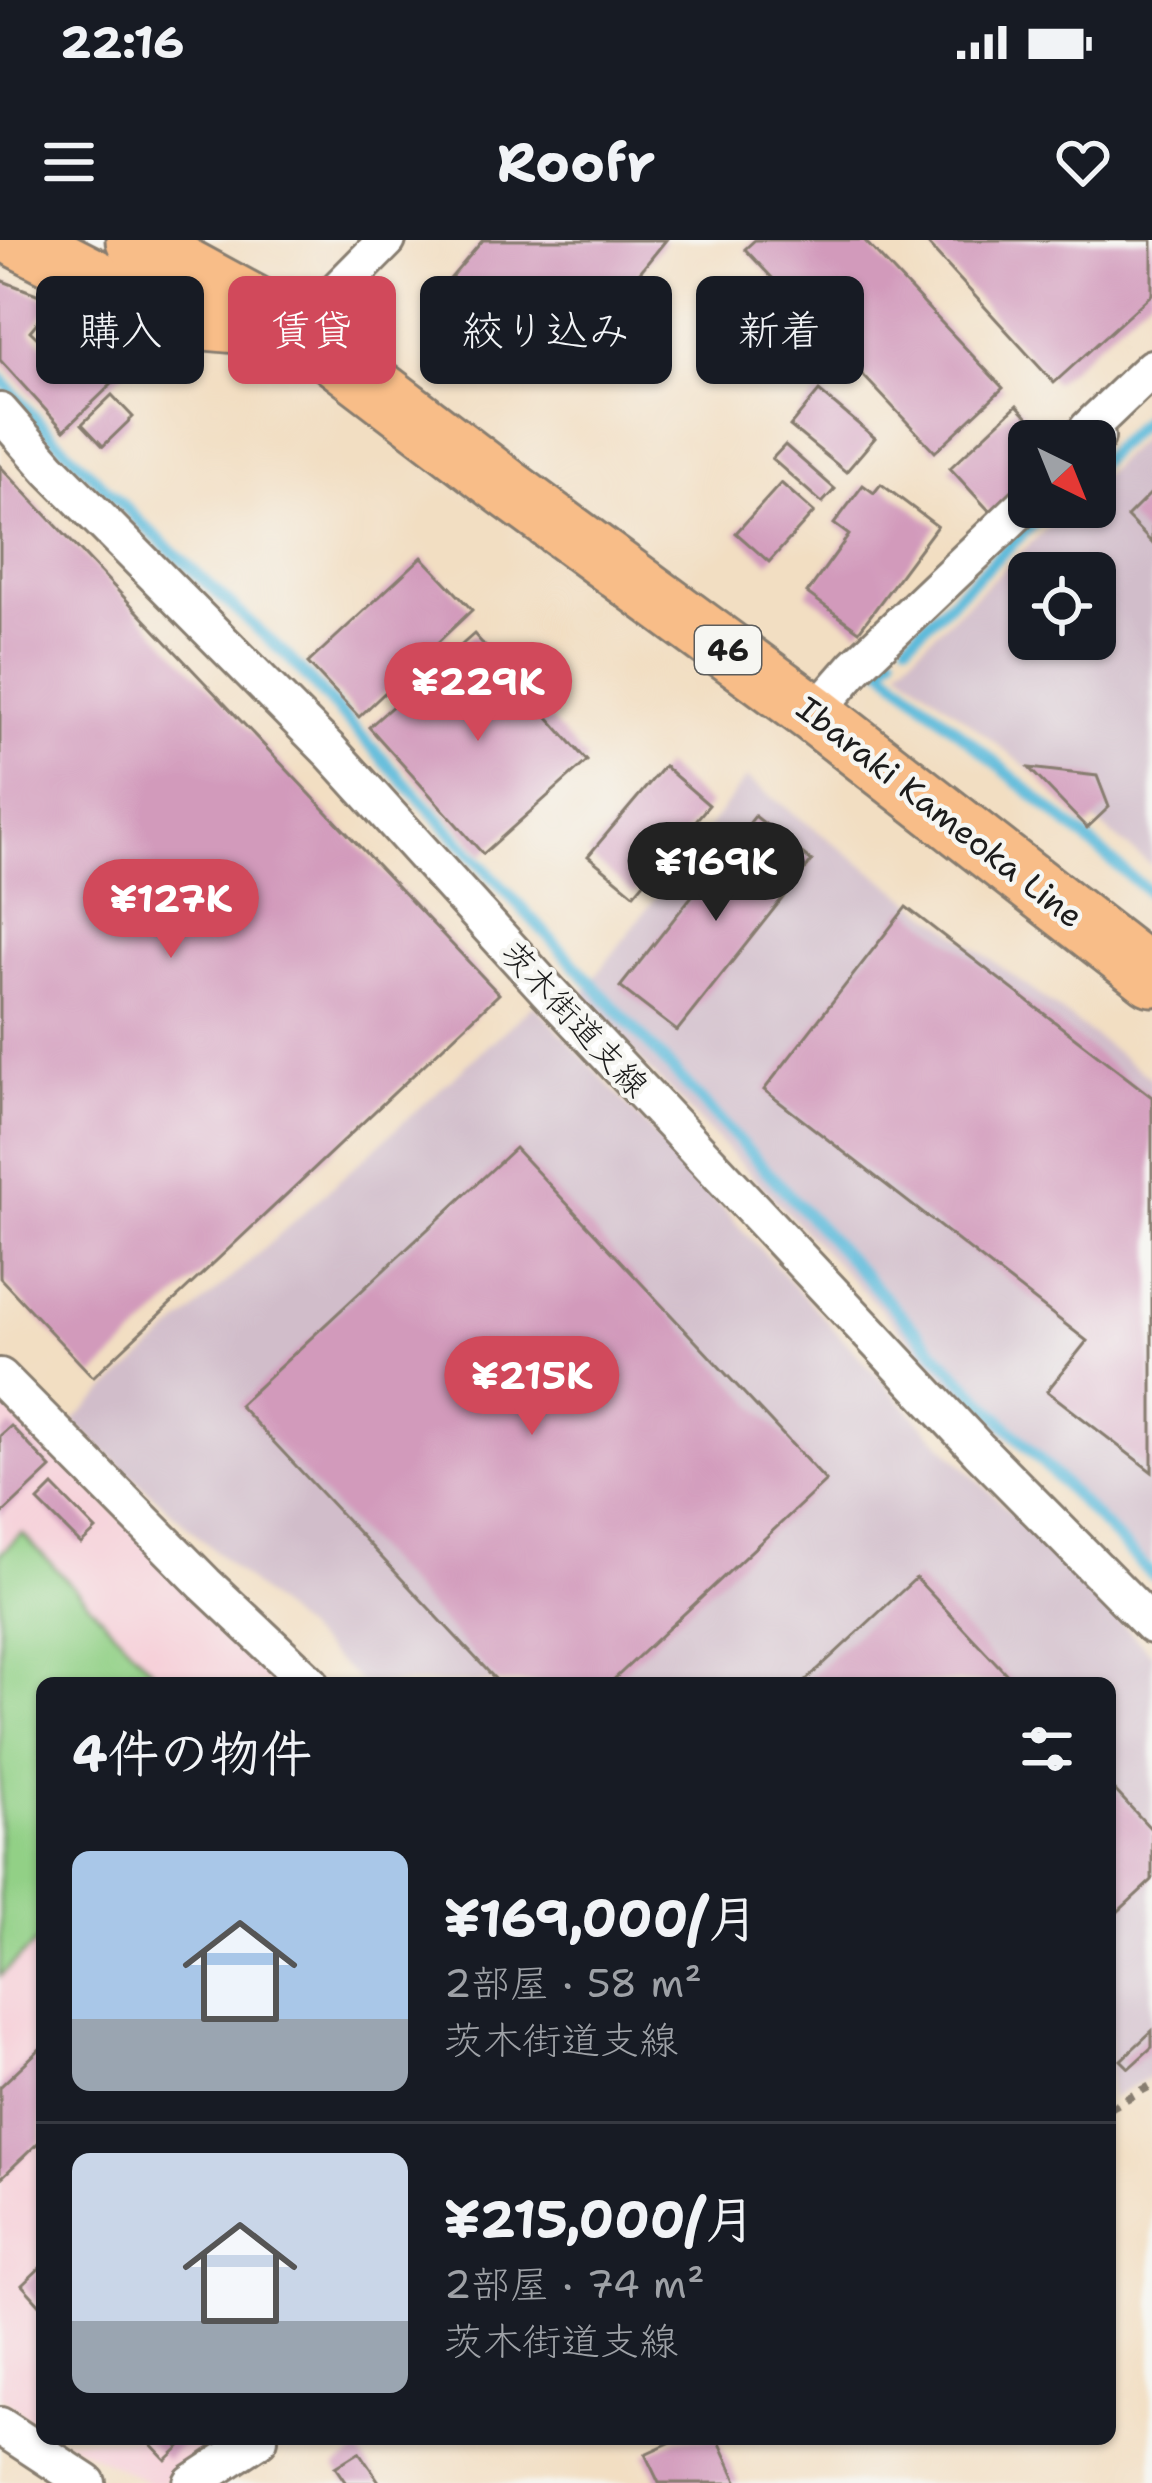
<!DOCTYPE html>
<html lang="ja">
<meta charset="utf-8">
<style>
:root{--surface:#171b24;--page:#20242c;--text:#f1f3f6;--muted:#9ea1a6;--line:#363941;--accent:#d1495b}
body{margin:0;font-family:"Shantell Sans","Klee One",sans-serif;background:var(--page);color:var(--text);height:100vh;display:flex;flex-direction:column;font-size:45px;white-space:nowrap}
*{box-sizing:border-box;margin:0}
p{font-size:39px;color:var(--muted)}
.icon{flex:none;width:66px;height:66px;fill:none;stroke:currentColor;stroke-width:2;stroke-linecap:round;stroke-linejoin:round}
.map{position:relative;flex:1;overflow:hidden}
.drawer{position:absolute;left:36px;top:1437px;width:1080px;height:768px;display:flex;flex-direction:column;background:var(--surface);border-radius:18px;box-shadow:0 3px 9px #0004}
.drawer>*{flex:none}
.top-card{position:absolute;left:36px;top:36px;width:1080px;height:108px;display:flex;gap:24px}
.needle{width:78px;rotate:137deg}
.fabs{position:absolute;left:1008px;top:180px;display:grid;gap:24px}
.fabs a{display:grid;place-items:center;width:108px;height:108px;border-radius:18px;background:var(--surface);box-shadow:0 3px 9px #0004;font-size:60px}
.price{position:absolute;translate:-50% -102px;padding:0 27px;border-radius:42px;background:var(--accent);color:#fff;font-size:39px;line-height:78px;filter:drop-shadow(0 3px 6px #0008)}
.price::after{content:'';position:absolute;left:50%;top:72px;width:36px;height:27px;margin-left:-18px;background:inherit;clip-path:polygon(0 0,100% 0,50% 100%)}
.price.on{background:#222;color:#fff}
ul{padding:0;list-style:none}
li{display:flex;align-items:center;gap:36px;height:300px;padding:0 36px}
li+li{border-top:3px solid var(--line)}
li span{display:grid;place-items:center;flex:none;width:336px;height:240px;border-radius:18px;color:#555}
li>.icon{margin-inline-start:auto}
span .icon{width:144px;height:144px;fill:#fffc;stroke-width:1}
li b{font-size:51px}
h2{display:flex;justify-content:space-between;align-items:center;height:144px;padding:0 36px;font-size:51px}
.pill{padding:0 42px;border-radius:18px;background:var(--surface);box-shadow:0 3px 9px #0004;font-size:42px;line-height:108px}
.pill.on{background:var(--accent);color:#fff}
.status{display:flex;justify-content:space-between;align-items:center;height:84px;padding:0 60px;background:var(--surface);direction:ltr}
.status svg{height:33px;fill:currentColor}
header{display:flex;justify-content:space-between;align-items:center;height:156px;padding:0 36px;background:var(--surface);font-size:54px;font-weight:700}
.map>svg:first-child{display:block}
.built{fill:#f6cfd8}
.industrial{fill:#d1bdca;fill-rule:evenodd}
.green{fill:#92d086;stroke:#577651;stroke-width:3}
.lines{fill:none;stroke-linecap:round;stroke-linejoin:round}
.stream{stroke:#5cbada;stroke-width:12}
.building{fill:#d29abb}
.street-casing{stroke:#877d6f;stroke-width:42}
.primary-casing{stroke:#877d6f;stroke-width:63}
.path{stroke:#877d6f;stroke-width:8;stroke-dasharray:9 9;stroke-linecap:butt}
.street{stroke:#fff;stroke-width:36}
.primary{stroke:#f8bd88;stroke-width:57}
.labels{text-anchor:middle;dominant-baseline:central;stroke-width:9;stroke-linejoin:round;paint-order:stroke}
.shield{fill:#f6f6f2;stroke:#5d5d5c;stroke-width:3}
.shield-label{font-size:30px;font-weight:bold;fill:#1c1c1c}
.street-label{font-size:33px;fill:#1c1c1c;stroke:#f6f6f2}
</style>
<div class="status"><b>22:16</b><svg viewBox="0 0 49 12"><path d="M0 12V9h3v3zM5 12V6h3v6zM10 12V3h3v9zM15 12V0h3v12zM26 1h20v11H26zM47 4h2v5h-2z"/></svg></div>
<header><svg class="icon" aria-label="menu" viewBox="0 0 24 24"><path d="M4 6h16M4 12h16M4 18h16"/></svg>Roofr<svg class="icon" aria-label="heart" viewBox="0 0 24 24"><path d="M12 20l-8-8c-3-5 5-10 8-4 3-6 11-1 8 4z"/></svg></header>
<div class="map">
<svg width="1152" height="2243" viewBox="0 0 1152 2243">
<rect width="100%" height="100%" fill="#f6f6f2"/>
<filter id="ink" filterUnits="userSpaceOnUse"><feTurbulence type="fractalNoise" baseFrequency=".00833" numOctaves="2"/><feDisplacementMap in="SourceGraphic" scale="24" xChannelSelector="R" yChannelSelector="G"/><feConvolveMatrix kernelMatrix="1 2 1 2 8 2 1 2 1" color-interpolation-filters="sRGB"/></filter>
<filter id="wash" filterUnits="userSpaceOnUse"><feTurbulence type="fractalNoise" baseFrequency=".004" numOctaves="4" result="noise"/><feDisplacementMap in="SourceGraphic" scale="48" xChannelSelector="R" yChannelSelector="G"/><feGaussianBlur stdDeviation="2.7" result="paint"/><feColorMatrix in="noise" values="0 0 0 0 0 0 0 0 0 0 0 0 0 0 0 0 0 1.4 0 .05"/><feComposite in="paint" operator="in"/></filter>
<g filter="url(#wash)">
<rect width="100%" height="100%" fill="#f2dec2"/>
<g class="built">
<polygon points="0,1161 289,1443 42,1443 42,2190 0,2156"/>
<polygon points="61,2199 230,2199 163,2243 149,2243"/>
</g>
<g class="industrial">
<path d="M1152,188V626L899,427L1069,267H1095V242ZM1029,333H1095V399H1029Z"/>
<polygon points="746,538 1152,839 1152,1325 976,1169 580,757"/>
<polygon points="534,764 917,1179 1152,1414 1152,1836 1110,1859 1110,1443 361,1443 72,1182"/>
</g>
<polygon class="green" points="22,1293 164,1443 42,1443 42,1697 0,1736 0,1314"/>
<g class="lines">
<g class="stream">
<polyline points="0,137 42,186 139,281 287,416 941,1118 1152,1335"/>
<polyline points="1095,226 1152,172"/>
<polyline points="908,401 1051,267"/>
<polyline points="893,415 881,426 1152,655"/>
</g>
</g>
<g id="blocks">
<g class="building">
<polygon points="483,0 666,0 561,129 450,39"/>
<polygon points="755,0 864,0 1003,148 935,212 745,9"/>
<polygon points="924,0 1152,0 1152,54 1054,143"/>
<polygon points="0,40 55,61 30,91 72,131 109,91 141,116 64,190 0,120"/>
<polygon points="819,151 875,198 846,232 790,186"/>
<polygon points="112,155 133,177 103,206 82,184"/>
<polygon points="1017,165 1050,201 1029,201 1029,243 994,276 950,228"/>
<polygon points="785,205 835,249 822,263 772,219"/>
<polygon points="0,226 499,754 93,1137 0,1038"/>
<polygon points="781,243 814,272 769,322 736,293"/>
<polygon points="881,244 937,286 859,391 807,353 849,295 834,284 863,245 874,253"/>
<polygon points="1152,252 1152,303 1127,277"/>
<polygon points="422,317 472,370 359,477 308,423"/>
<polygon points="474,394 587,521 483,614 369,487"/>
<polygon points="664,526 709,565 634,654 588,616"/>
<polygon points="1029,528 1097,536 1109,567 1087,588"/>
<polygon points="755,576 812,621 677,791 620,747"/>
<polygon points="906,667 1152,857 1152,1232 1047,1151 1087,1101 764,850"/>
<polygon points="515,908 826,1241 610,1443 499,1443 239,1165"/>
<polygon points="11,1186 51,1228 0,1276 0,1196"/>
<polygon points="53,1246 96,1290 81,1304 38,1261"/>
<polygon points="916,1338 1015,1443 803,1443"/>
<polygon points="1110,1545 1152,1590 1152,1640 1110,1679"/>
<polygon points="1152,1791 1152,1807 1129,1828 1121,1820"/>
<polygon points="42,1807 42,1899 0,1939 0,1847"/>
<polygon points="42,2026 42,2067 22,2045"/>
<polygon points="146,2199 188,2199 166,2220"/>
<polygon points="678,2199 718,2199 738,2243 659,2243 645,2214"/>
<polygon points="359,2212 380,2243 346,2243 335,2227"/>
</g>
</g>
</g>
<g filter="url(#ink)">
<use href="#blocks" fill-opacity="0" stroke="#877d6f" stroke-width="3"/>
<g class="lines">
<defs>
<g id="street">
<polyline points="299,89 387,0"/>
<polyline points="0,172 50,229 331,512 548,751 979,1210 1152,1385"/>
<polyline points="1092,201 1096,197 1088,189 1152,128"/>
<polyline points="814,474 855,427 1029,261"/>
<polyline points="0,1137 205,1344 310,1443"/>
<polyline points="0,2186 87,2243"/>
<polyline points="192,2243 259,2199"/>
</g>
<g id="primary">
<polyline points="20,0 172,78 271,87"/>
<polyline points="135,0 299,89 507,248 814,474 1152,737"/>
</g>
</defs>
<use href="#street" class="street-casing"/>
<use href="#primary" class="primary-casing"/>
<polyline class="path" points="1110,1868 1152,1845"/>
<use href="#street" class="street"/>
<use href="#primary" class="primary"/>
</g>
</g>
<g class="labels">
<rect class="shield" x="695" y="386" width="66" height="48" rx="9"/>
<g class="shield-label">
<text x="728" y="410">46</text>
</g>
<g class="street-label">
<text transform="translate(940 572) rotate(38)">Ibaraki Kameoka Line</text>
<text transform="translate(575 779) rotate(47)">茨木街道支線</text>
</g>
</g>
</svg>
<div class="fabs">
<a><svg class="needle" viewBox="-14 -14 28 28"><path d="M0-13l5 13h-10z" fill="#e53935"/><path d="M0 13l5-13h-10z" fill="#9ea1a6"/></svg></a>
<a><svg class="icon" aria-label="locate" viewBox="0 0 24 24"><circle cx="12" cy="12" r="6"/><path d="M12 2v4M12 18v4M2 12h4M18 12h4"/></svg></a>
</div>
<b class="price" style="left:478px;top:504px">¥229K</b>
<b class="price on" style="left:716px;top:684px">¥169K</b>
<b class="price" style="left:171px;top:721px">¥127K</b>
<b class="price" style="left:532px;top:1198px">¥215K</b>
<div class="top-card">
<a class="pill">購入</a>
<a class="pill on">賃貸</a>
<a class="pill">絞り込み</a>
<a class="pill">新着</a>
</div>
<section class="drawer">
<h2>4件の物件<svg class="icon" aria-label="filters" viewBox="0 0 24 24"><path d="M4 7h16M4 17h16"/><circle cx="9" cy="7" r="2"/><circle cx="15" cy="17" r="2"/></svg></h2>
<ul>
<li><span style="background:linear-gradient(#a9c7e8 70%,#9aa5b1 0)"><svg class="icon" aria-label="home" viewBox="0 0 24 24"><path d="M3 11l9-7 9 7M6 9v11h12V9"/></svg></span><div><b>¥169,000/月</b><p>2部屋 · 58 m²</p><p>茨木街道支線</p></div></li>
<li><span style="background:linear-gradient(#c9d6e8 70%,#9aa5b1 0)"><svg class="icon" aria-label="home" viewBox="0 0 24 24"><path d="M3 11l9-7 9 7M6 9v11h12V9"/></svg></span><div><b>¥215,000/月</b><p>2部屋 · 74 m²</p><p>茨木街道支線</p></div></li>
</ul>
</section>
</div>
